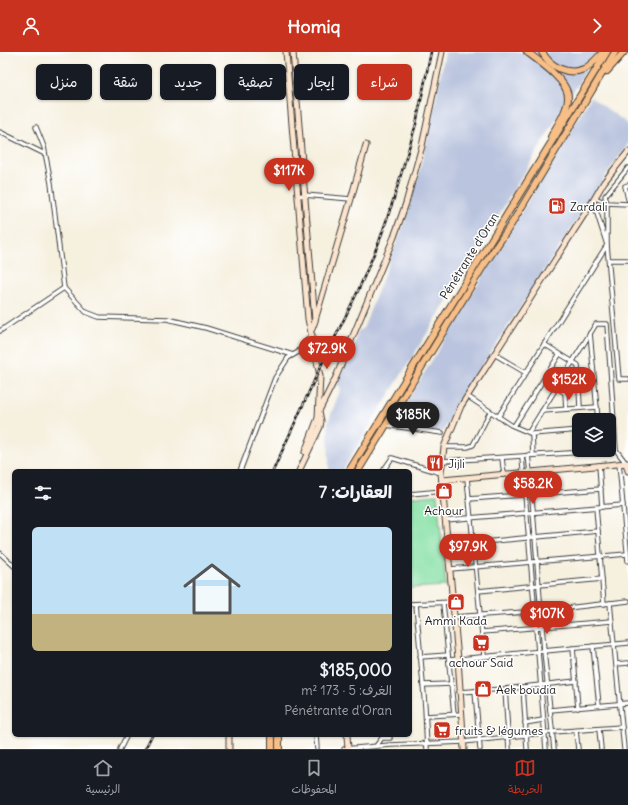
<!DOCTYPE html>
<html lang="ar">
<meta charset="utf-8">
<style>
:root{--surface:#171b24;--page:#20242c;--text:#f1f3f6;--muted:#9ea1a6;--line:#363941;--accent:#c8321e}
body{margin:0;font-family:Delius,"Playpen Sans Arabic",sans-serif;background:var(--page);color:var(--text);direction:rtl;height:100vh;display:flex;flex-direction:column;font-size:15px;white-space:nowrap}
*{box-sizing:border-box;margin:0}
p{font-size:13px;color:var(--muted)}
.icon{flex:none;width:22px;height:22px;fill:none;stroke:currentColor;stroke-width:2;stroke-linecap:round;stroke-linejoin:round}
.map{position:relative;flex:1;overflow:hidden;direction:ltr}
.sheet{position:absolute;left:12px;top:417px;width:400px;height:268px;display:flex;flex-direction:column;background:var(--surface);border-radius:6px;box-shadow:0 1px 3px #0004;direction:rtl}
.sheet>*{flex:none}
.guide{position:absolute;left:12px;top:12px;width:400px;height:36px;direction:rtl;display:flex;gap:8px}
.buttons{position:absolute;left:572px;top:361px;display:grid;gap:8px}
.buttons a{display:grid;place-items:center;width:44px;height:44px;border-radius:6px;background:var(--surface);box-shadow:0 1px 3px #0004;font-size:20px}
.price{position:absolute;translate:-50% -34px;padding:0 9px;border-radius:14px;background:var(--accent);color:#fff;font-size:13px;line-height:26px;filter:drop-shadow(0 1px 2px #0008)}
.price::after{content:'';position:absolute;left:50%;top:24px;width:12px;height:9px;margin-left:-6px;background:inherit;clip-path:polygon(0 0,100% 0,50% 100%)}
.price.on{background:#222;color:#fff}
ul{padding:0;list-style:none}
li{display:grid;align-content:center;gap:8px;height:212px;padding:0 20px}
li span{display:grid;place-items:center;height:124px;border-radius:6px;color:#555}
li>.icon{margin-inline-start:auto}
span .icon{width:72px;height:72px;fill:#fffc;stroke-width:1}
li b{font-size:17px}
h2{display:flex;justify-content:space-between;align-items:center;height:48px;padding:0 20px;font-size:17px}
.pill{padding:0 14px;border-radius:6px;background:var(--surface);box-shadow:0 1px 3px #0004;font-size:14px;line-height:36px}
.pill.on{background:var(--accent);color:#fff}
header{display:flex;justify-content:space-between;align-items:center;height:52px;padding:0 20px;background:var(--accent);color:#fff;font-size:18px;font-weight:700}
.dock{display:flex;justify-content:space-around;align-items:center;height:56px;border-top:1px solid var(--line);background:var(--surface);font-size:11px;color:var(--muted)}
.dock a{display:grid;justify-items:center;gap:2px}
.dock .on{color:var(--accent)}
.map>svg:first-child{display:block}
.industrial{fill:#bac4de}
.green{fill:#87e0a6;stroke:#527e61}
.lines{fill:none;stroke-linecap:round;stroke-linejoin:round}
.street-casing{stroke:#3d3c39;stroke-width:5.5}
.secondary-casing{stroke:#3d3c39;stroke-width:7}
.highway-casing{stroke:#3d3c39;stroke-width:8}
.street{stroke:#fff;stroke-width:3.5}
.secondary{stroke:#fce5cf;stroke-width:5}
.highway{stroke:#f7be87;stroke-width:6}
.rail-casing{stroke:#1c1c1c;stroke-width:2.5}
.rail{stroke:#fff;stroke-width:1;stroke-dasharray:3;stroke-linecap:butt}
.labels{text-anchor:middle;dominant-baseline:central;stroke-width:3;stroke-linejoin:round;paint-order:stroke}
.poi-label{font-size:12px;fill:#1c1c1c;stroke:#fff;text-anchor:start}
.street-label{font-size:12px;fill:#1c1c1c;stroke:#fff}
</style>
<header><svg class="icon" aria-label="forward" viewBox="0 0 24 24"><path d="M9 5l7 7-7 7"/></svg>Homiq<svg class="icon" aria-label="person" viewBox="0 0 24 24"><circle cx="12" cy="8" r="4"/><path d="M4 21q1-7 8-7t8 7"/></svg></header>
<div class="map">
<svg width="628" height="697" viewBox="0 0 628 697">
<rect width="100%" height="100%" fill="#fff"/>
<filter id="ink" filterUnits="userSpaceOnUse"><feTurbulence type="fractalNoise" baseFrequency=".025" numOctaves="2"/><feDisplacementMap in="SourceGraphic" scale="8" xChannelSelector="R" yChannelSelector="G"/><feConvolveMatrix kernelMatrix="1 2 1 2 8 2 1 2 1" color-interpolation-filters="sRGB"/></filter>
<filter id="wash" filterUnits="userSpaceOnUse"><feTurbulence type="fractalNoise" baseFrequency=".012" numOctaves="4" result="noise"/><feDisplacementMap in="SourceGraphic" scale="16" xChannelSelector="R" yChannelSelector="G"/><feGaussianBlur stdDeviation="0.9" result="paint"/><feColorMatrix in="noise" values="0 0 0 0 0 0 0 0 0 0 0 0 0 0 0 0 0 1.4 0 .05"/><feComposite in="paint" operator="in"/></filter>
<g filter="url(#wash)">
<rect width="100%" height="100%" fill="#f6f0df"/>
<g class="industrial">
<polygon points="445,0 597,0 445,252 342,419 329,419 328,370 341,336 337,332 347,304 353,297 358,279 363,277 405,169 417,129 431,73"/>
<polygon points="591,45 628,72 628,92 606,123 491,300 459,346 443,380 391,376"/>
</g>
<polygon class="green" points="437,443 446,534 410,536 410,445"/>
</g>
<g filter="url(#ink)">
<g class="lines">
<defs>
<g id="street">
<polyline points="36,75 44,95 51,131 64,236 86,260 99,265 167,267 206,276 293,303"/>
<polyline points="0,80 45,102"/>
<polyline points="628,133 625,134 628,147"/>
<polyline points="298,144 304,143 351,147"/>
<polyline points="595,146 607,151 628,152"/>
<polyline points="593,149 607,193 607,151 605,144 628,116"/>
<polyline points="609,208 628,208"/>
<polyline points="0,279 64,236"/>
<polyline points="590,281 598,368"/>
<polyline points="544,292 578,313 580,356"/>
<polyline points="494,302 526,321"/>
<polyline points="556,335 565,341 566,357"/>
<polyline points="467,344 511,373 532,382 533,403"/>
<polyline points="542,359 597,355"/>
<polyline points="498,365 607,193 619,327 628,327"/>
<polyline points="386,373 442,381"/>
<polyline points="514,374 559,303"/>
<polyline points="529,380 596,272 607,272 616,398 626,411"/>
<polyline points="532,382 579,378"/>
<polyline points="444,395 468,395 473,393 490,360"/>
<polyline points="528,403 530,420 544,599 554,697"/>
<polyline points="522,405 546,697"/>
<polyline points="502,406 504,423"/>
<polyline points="442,409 616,398"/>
<polyline points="619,411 628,509"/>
<polyline points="599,413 602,455"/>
<polyline points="240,419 275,326 288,306 300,299"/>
<polyline points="383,419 392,406 441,421"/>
<polyline points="467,426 484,604"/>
<polyline points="410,442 443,439"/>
<polyline points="469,447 601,437"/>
<polyline points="596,455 604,552"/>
<polyline points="445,468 623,453"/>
<polyline points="473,491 598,479"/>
<polyline points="0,501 14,514"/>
<polyline points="450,517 627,502"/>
<polyline points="478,539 602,527"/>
<polyline points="443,551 454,662"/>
<polyline points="610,551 624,697"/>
<polyline points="410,552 453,550"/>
<polyline points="416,552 425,655 427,697"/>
<polyline points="454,565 541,559 628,549"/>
<polyline points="482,580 612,569"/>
<polyline points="593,594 599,653"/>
<polyline points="573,596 578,656"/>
<polyline points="420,605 448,603"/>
<polyline points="449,608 628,591"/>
<polyline points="616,612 628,611"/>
<polyline points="423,633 451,632"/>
<polyline points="523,635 527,697"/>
<polyline points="505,637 509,697"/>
<polyline points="475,639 480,697"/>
<polyline points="459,640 505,637 576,629"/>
<polyline points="550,658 628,651"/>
<polyline points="426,664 461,662"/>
<polyline points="525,671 543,668"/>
<polyline points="599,677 601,697"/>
<polyline points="576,679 578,697"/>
<polyline points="316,683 317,697"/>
<polyline points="376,694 382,686 390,686"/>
<polyline points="120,697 127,683"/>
<polyline points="344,697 391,693 463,690 552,680 622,675"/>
</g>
<g id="secondary">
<polyline points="286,0 308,267 320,324 318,366 305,400"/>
<polyline points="293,0 315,269 312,277"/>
<polyline points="315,268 351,147 366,93"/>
<polyline points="300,299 312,283"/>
<polyline points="300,299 315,298"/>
<polyline points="626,411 628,419"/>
<polyline points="299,419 320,375 321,369 319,359 336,325 394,185 406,151 422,94 442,0"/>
<polyline points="442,428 628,411"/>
<polyline points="347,683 348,697"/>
<polyline points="229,697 229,683"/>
<polyline points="464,697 458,607 441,421 444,395 461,354 593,149 604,130 628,100"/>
</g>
<g id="highway">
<path d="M527,0C539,9 568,29 568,45C568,59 557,73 551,85"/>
<path d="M542,0C550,15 568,24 584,17C592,13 597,6 603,0"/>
<polyline points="607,19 624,0"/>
<polyline points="349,419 607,0"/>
<polyline points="358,419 484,213 512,171 615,0"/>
<polyline points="272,697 272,683"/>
<polyline points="279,697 279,683"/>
</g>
</defs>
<use href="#street" class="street-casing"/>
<use href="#secondary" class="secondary-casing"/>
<use href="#highway" class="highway-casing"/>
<use href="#street" class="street"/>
<use href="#secondary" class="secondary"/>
<use href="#highway" class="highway"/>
<defs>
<g id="rail">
<polyline points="273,419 318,320 358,239 379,190 394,146 416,72 431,0"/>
<polyline points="145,697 152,683"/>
</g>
</defs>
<use href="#rail" class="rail-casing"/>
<use href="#rail" class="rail"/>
</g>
</g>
<defs>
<symbol id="fuel-square" viewBox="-11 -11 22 22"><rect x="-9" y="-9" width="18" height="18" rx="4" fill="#c8321e" stroke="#fff"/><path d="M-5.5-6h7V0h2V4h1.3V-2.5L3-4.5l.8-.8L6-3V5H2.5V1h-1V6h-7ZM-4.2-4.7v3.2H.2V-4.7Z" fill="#fff"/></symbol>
<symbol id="restaurant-square" viewBox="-11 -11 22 22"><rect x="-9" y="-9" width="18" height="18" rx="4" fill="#c8321e" stroke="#fff"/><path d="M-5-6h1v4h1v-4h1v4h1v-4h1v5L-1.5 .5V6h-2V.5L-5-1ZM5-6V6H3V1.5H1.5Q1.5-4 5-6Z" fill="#fff"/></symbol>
<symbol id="shop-square" viewBox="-11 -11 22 22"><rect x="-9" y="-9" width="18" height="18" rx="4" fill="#c8321e" stroke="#fff"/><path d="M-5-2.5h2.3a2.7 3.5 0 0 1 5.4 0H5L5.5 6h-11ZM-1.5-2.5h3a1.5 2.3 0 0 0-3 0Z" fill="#fff"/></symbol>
<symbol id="supermarket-square" viewBox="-11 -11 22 22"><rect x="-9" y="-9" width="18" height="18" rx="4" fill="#c8321e" stroke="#fff"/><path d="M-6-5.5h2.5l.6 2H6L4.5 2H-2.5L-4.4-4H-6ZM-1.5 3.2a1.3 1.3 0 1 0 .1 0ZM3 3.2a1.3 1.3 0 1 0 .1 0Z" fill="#fff"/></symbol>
</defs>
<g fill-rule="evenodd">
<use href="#fuel-square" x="547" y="144" width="20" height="20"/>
<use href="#restaurant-square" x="425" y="401" width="20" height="20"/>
<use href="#shop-square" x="434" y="429" width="20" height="20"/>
<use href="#shop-square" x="446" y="540" width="20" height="20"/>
<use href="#supermarket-square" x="471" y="581" width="20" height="20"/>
<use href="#shop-square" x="473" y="627" width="20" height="20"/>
<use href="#supermarket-square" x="432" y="668" width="20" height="20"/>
</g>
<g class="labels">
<g class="poi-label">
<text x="570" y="154">Zardali</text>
<text x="448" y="411">Jijli</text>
<text x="444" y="458" text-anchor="middle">Achour</text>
<text x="456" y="568" text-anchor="middle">Ammi Kada</text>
<text x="481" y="610" text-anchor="middle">achour Said</text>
<text x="496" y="637">Aek boudia</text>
<text x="455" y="678">fruits &amp; légumes</text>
</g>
<g class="street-label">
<text transform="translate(469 204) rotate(-58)">Pénétrante d'Oran</text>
</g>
</g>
</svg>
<div class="buttons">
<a><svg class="icon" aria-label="layers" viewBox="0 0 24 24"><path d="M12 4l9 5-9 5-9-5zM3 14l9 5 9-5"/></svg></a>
</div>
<b class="price" style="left:289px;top:140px">$117K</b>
<b class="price" style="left:327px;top:318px">$72.9K</b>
<b class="price" style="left:569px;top:349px">$152K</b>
<b class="price on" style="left:413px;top:384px">$185K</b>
<b class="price" style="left:533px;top:453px">$58.2K</b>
<b class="price" style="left:468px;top:516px">$97.9K</b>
<b class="price" style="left:547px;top:583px">$107K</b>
<div class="guide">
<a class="pill on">شراء</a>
<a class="pill">إيجار</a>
<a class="pill">تصفية</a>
<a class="pill">جديد</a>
<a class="pill">شقة</a>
<a class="pill">منزل</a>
</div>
<section class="sheet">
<h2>العقارات: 7<svg class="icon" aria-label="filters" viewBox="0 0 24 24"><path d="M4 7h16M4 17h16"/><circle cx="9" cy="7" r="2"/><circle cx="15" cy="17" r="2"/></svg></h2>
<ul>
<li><span style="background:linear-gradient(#bfe0f5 70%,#c2b280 0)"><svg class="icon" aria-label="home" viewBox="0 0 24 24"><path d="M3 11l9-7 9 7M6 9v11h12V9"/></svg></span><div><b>$185,000</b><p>الغرف: 5 · 173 m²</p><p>Pénétrante d'Oran</p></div></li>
</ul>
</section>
</div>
<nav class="dock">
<a class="on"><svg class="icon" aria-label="map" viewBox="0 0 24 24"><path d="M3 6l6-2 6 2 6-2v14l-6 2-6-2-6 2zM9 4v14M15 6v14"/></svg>الخريطة</a>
<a><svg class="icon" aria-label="saved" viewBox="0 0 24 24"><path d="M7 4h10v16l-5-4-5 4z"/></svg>المحفوظات</a>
<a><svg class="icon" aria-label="home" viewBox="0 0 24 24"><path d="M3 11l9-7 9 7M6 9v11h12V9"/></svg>الرئيسية</a>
</nav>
